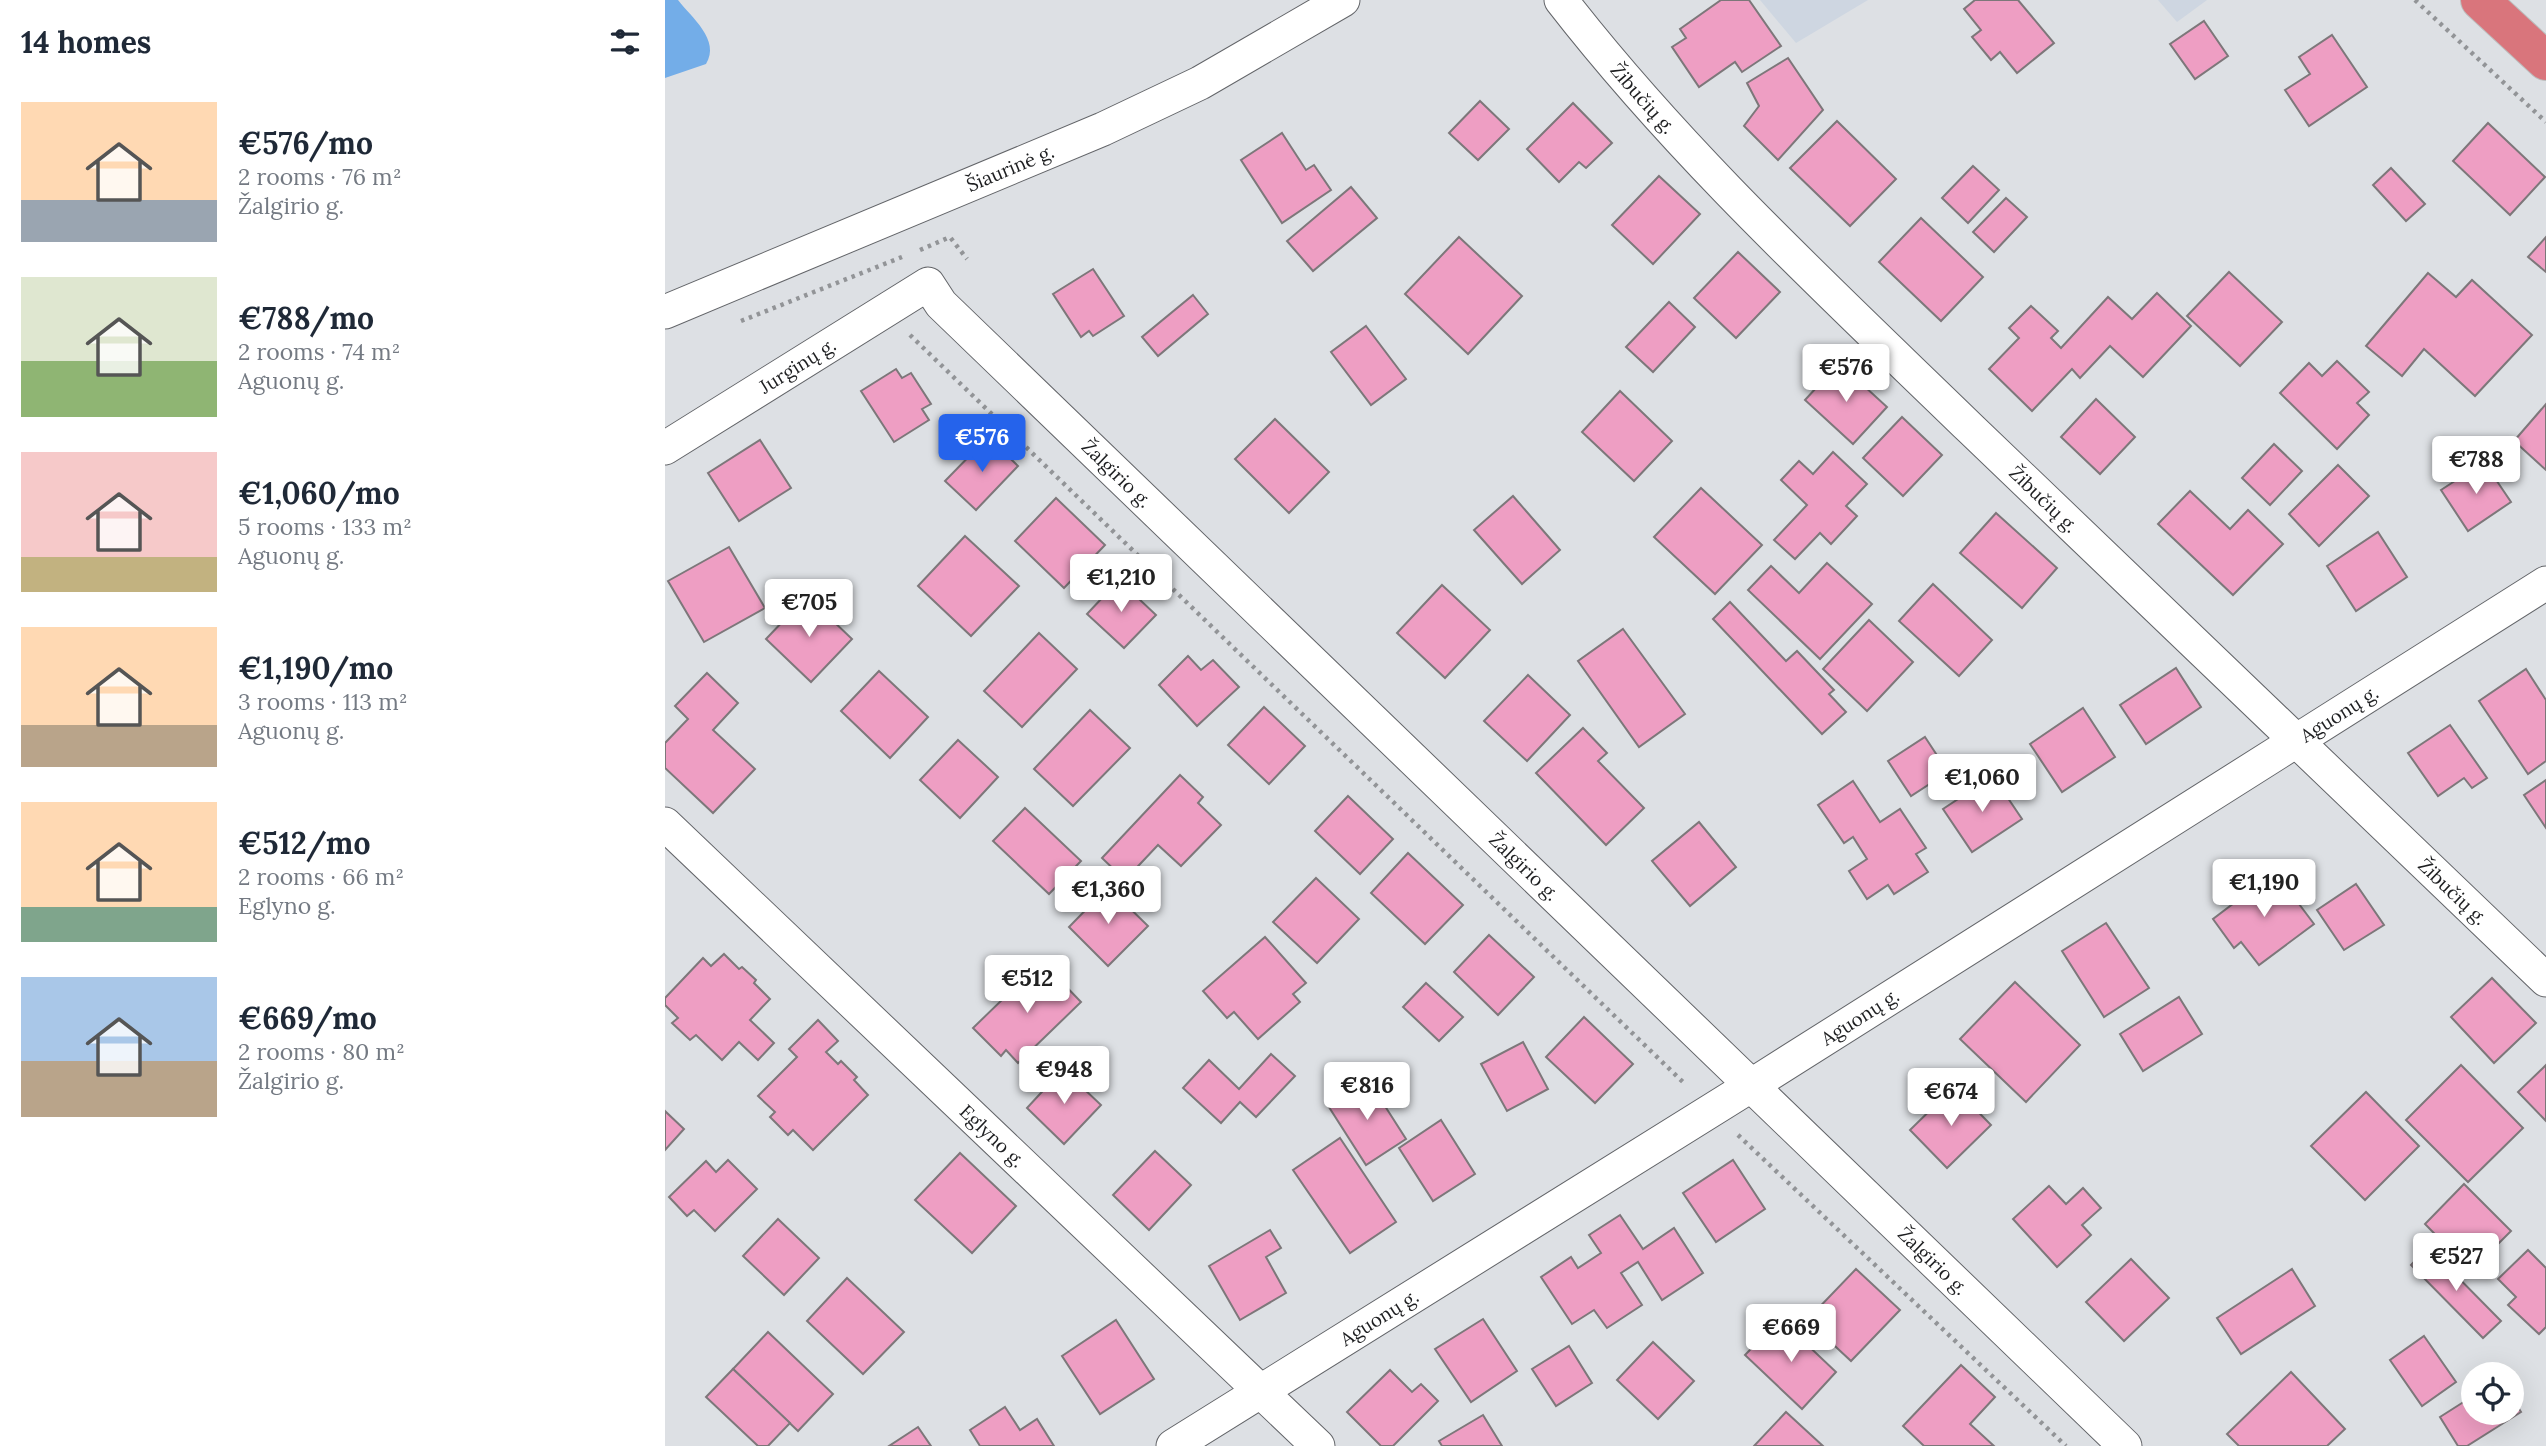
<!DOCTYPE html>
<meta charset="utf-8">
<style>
:root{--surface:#fff;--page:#f6f6f7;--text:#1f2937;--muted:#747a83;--accent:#2563eb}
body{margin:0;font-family:Lora,serif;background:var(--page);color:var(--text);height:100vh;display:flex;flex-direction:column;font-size:26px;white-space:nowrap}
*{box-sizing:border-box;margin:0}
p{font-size:23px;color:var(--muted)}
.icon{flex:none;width:38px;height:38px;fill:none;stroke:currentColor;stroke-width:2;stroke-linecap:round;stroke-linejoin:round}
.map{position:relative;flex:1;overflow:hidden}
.side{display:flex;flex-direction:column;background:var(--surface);width:665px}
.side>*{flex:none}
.buttons{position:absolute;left:1796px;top:1362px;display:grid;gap:14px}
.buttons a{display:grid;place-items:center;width:63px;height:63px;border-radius:50%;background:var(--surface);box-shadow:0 7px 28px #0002;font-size:35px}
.price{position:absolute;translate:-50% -60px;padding:0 16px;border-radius:7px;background:#fff;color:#222;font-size:23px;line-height:46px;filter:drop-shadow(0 2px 4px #0008)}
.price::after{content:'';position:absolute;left:50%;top:42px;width:21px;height:16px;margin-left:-10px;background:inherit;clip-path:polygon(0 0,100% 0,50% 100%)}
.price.current{background:var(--accent);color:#fff}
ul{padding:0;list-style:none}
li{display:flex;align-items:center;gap:21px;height:175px;padding:0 21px}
li span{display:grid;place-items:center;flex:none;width:196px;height:140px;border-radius:0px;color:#555}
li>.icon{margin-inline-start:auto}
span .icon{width:84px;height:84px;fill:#fffc;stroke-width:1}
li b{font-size:30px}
h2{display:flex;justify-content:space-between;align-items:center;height:84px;padding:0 21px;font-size:30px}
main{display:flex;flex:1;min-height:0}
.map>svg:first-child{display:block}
.built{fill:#ced6e1}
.water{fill:#73ade8}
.building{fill:#ee9ec3;stroke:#7d777a;stroke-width:2}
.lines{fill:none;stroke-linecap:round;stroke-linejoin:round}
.street-casing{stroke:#636569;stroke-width:35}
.highway-casing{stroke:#bcbcbc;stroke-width:40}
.path{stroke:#929497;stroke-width:4.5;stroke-dasharray:3.5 5;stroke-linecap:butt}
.street{stroke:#fff;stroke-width:33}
.highway{stroke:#d9757c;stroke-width:38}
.labels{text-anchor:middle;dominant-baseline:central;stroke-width:7;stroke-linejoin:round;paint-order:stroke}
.street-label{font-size:19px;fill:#1e1f21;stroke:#fff}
</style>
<main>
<section class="side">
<h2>14 homes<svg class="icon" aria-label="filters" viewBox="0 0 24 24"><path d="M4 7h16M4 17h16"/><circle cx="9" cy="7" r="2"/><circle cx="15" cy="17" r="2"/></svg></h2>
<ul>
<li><span style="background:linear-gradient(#ffd9b3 70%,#9aa5b1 0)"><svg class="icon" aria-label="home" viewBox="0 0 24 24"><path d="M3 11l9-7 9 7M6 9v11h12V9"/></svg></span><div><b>€576/mo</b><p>2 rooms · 76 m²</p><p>Žalgirio g.</p></div></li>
<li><span style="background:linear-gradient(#dfe7d0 60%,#8fb573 0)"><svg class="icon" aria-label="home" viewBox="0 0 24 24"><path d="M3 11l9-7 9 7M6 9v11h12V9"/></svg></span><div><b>€788/mo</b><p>2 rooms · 74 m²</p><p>Aguonų g.</p></div></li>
<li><span style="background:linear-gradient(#f6c9c9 75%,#c2b280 0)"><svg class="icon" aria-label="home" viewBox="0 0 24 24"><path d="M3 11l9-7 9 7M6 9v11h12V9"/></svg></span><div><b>€1,060/mo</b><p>5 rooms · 133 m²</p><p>Aguonų g.</p></div></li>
<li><span style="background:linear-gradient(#ffd9b3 70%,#b9a48a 0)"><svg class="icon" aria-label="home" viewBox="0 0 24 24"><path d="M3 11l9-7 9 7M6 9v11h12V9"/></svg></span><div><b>€1,190/mo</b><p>3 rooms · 113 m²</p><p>Aguonų g.</p></div></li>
<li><span style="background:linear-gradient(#ffd9b3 75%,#7fa58c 0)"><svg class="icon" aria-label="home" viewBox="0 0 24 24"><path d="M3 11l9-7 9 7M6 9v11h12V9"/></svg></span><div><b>€512/mo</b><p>2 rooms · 66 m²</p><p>Eglyno g.</p></div></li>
<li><span style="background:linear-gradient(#a9c7e8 60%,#b9a48a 0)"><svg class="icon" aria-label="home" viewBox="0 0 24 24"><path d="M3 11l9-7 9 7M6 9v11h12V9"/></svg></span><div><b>€669/mo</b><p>2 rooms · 80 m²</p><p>Žalgirio g.</p></div></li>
</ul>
</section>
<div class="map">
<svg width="1881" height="1446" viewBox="0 0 1881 1446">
<rect width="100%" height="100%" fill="#dde0e4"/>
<g class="built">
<polygon points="1095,0 1203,0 1131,43"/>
<polygon points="1493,0 1542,0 1512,22"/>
</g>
<path class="water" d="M0,0H13C26,17 56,40 41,64L0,78Z"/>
<g class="building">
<polygon points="1056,0 1084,0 1116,46 1077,72 1070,62 1034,87 1007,47 1021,38 1015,29"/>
<polygon points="1310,0 1353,0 1389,43 1352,73 1335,52 1326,60 1307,37 1316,30 1299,9"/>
<polygon points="1539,21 1563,56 1530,79 1505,44"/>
<polygon points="1667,35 1702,87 1644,126 1620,90 1645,74 1634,57"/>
<polygon points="1123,58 1158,110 1113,160 1079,126 1094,106 1082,83"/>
<polygon points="815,101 844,129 813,160 784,133"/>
<polygon points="908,103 947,143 921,168 914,162 894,182 862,149"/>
<polygon points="1172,121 1231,179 1185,226 1125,168"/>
<polygon points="1823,123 1880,177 1845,215 1788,161"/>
<polygon points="617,133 641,170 649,165 666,190 617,223 576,160"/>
<polygon points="1308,166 1334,190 1303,223 1277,198"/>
<polygon points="1726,168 1760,204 1741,221 1708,185"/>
<polygon points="994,176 1035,214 988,264 947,225"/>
<polygon points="686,187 712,218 648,271 622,241"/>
<polygon points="1341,198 1362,217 1329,252 1308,232"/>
<polygon points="1256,218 1318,277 1276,321 1214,262"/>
<polygon points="794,237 857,296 803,354 740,294"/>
<polygon points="1881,237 1881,272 1863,257"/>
<polygon points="1073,252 1115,292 1071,338 1029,298"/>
<polygon points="428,269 459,316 428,336 424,331 416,337 388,294"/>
<polygon points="1564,272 1617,322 1575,366 1522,316"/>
<polygon points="1763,273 1791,297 1807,280 1867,335 1810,396 1759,349 1737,376 1701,346"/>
<polygon points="1492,293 1526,326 1478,377 1445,346 1415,378 1407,369 1367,411 1324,369 1354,338 1344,328 1366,306 1393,331 1386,338 1396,348 1443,297 1467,319"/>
<polygon points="528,295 543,314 493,356 477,337"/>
<polygon points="1004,302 1030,327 988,372 961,347"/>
<polygon points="701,326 741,379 706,405 666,352"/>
<polygon points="1672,361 1704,392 1692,403 1704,415 1672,449 1615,393 1644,363 1657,376"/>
<polygon points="1174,363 1222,407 1188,444 1140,400"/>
<polygon points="231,369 237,378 246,373 266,404 257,409 264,420 229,442 196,391"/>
<polygon points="955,391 1007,441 969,481 917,432"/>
<polygon points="1431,399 1470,437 1435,474 1396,437"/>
<polygon points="1881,404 1881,470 1849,441"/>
<polygon points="1237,417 1277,455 1238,496 1198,458"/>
<polygon points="610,419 664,472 624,513 570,459"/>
<polygon points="323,437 353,466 311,510 280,481"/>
<polygon points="95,440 126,488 74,521 43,473"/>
<polygon points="1609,444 1637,471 1605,505 1577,478"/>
<polygon points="1168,452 1202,484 1181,506 1192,516 1166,544 1155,533 1130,559 1109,540 1142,505 1116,480 1134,461 1148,474"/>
<polygon points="1819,462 1846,502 1803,531 1776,490"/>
<polygon points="1673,465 1704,496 1654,546 1624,514"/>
<polygon points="1036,488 1097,545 1050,594 989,537"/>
<polygon points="1525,491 1565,529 1583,510 1618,544 1568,595 1493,524"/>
<polygon points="848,496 895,550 857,584 809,530"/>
<polygon points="391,498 440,545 399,588 350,541"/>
<polygon points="1331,513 1392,568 1357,608 1295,553"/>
<polygon points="1713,532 1742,577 1691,611 1662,566"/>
<polygon points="300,536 354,586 306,636 253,586"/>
<polygon points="64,547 100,608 39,642 3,581"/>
<polygon points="1162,563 1207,604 1155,659 1083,590 1106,566 1134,593"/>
<polygon points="454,580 491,615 459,648 422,614"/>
<polygon points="1268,584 1327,640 1294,676 1234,621"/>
<polygon points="777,585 825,630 780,678 732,633"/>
<polygon points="142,596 187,639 146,682 101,639"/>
<polygon points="1065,602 1121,661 1132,651 1169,690 1164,694 1181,712 1157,734 1048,619"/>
<polygon points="1204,620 1248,662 1202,711 1158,669"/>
<polygon points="958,629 1020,714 974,747 913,661"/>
<polygon points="374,633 412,669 357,727 319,691"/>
<polygon points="523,656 536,670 548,660 574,687 532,726 494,685"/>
<polygon points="1511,668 1536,707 1481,744 1455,705"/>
<polygon points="1861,669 1881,700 1881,761 1863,774 1814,701"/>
<polygon points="214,671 263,717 225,758 176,711"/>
<polygon points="42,673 73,703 48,730 90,769 48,813 0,768 0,743 23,719 10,706"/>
<polygon points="863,675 905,715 862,761 819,721"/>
<polygon points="599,707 640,746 604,784 563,745"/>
<polygon points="1418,708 1450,757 1397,792 1365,744"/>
<polygon points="425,710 465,748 408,806 369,769"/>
<polygon points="1785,725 1822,778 1807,788 1799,778 1773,796 1743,753"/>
<polygon points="918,728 942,753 933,761 979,808 941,845 871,773"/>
<polygon points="1260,737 1283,772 1246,796 1223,761"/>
<polygon points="293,740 333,777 295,818 255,780"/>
<polygon points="515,775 538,797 533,803 556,825 516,866 493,845 460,880 437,858"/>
<polygon points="1328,776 1357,819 1307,852 1278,809"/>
<polygon points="1881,780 1881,828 1859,795"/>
<polygon points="1188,781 1215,822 1235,809 1261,848 1251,854 1263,872 1229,894 1223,885 1202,899 1184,871 1202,859 1188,837 1179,843 1153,805"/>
<polygon points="683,796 728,839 695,874 650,831"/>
<polygon points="360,808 416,861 384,894 328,841"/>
<polygon points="1034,822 1071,867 1025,906 987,861"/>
<polygon points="743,853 798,905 760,944 706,893"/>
<polygon points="1610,872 1649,924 1594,965 1576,942 1569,948 1548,919"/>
<polygon points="651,878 694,919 652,963 608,922"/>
<polygon points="1691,884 1719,925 1679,950 1652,910"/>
<polygon points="443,887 483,926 443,966 404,927"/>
<polygon points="1441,923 1484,988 1439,1017 1397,951"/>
<polygon points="824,935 869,977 833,1015 789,972"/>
<polygon points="600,937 641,983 628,994 635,1002 593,1039 569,1012 562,1018 538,991"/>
<polygon points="59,954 74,969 77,967 91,980 89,983 105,999 85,1020 109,1043 93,1060 74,1042 57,1060 31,1035 25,1040 7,1023 13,1018 0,1005 0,998 38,958 46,966"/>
<polygon points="371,967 384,981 390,975 416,1002 353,1063 341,1050 336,1056 308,1028"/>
<polygon points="1827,978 1871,1023 1829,1063 1786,1017"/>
<polygon points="1350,982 1415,1045 1361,1102 1295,1039"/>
<polygon points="761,983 798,1017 774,1041 738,1007"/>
<polygon points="1514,997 1537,1034 1478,1071 1455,1034"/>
<polygon points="919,1017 968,1064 930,1103 881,1057"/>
<polygon points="153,1020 173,1041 161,1052 173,1064 176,1061 192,1077 189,1080 203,1095 148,1150 128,1130 123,1135 105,1117 110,1112 93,1096 132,1057 124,1049"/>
<polygon points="858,1042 883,1089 842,1111 816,1064"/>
<polygon points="606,1054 630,1076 591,1117 575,1102 556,1123 518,1088 544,1060 574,1089"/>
<polygon points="1796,1065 1858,1128 1803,1182 1741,1120"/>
<polygon points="1881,1065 1881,1121 1853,1092"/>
<polygon points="398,1069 436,1105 399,1144 362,1108"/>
<polygon points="702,1078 741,1139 701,1165 662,1104"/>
<polygon points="1289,1087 1326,1125 1282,1168 1245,1130"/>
<polygon points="1701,1092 1754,1146 1700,1200 1646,1146"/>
<polygon points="0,1111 19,1129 0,1150"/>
<polygon points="776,1120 810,1174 768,1201 734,1148"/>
<polygon points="675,1138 731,1222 685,1253 628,1170"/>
<polygon points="490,1151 526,1185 484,1230 448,1195"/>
<polygon points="295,1153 351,1206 307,1253 250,1200"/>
<polygon points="63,1160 92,1189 50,1231 29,1210 22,1216 4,1197 41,1161 51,1172"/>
<polygon points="1068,1160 1100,1209 1051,1242 1018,1193"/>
<polygon points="1799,1184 1846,1231 1806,1271 1760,1224"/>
<polygon points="1384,1186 1401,1204 1418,1188 1436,1208 1417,1225 1426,1235 1392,1267 1348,1219"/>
<polygon points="955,1215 978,1249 1009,1228 1038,1273 997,1300 973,1262 956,1273 977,1305 942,1328 929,1310 907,1324 876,1277 906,1257 913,1268 936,1253 924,1235"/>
<polygon points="113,1219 154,1258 119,1295 78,1256"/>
<polygon points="605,1230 616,1248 601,1257 621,1293 575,1320 544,1266"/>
<polygon points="1763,1247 1836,1321 1818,1338 1746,1265"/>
<polygon points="1863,1250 1881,1268 1881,1327 1874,1334 1843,1305 1851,1297 1833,1279"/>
<polygon points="1466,1259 1504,1298 1459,1341 1421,1302"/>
<polygon points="1191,1269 1235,1310 1186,1361 1142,1320"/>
<polygon points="1627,1269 1650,1306 1576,1354 1552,1318"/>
<polygon points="182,1278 239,1332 198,1374 142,1321"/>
<polygon points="818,1319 852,1371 806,1402 770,1349"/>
<polygon points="1115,1319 1171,1372 1137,1409 1080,1355"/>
<polygon points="451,1320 489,1379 435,1414 397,1356"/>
<polygon points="103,1332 168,1394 133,1431 68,1369"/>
<polygon points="1759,1336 1791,1382 1757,1406 1725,1360"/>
<polygon points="988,1342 1029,1381 993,1419 952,1380"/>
<polygon points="904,1346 927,1383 891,1406 867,1369"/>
<polygon points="1296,1365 1330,1397 1305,1424 1329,1446 1259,1446 1238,1426"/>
<polygon points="68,1369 125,1423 103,1446 93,1446 41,1397"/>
<polygon points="725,1370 747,1392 756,1384 773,1401 728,1446 716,1446 682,1412"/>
<polygon points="1626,1372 1680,1429 1662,1446 1574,1446 1562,1434"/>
<polygon points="1808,1396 1808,1412 1846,1412 1846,1396 1856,1412 1802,1446 1793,1446 1775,1417"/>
<polygon points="340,1407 355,1430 372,1419 389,1446 315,1446 305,1430"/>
<polygon points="1121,1412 1158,1446 1089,1446"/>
<polygon points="818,1415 837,1446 777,1446 774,1441"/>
<polygon points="253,1427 266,1446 224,1446"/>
</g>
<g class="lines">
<defs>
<g id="street">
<path id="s1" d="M896,0C1017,156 1164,291 1306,429C1497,613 1688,797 1881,980"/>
<path id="s2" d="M0,312L438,129L535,83L678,0"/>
<path id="s3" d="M0,448L263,284L276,304L1460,1446"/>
<path id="s4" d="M0,824L653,1446"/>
<path id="s5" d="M508,1446L1087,1085L1881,583"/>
</g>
<polyline id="highway" points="1815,0 1881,61"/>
</defs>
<use href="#street" class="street-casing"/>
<use href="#highway" class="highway-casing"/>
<g class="path">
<polyline points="1750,0 1881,122"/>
<polyline points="255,250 285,237 302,259"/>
<polyline points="76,321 237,257"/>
<polyline points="245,335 1021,1085"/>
<polyline points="1073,1135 1401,1446"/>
</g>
<use href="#street" class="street"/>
<use href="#highway" class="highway"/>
</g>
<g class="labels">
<g class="street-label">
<text stroke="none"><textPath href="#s1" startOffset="128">Žibučių g.</textPath></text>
<text stroke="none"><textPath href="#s2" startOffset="374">Šiaurinė g.</textPath></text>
<text stroke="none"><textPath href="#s3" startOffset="156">Jurginų g.</textPath></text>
<text stroke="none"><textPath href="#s3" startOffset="578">Žalgirio g.</textPath></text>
<text stroke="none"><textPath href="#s1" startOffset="695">Žibučių g.</textPath></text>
<text stroke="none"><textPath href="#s5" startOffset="1377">Aguonų g.</textPath></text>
<text stroke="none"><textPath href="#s3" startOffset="1144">Žalgirio g.</textPath></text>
<text stroke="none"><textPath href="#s1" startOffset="1262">Žibučių g.</textPath></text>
<text stroke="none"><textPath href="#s5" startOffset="810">Aguonų g.</textPath></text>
<text stroke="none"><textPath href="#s4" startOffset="452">Eglyno g.</textPath></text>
<text stroke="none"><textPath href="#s3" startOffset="1712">Žalgirio g.</textPath></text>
<text stroke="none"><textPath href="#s5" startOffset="243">Aguonų g.</textPath></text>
</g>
</g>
</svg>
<div class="buttons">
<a><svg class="icon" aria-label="locate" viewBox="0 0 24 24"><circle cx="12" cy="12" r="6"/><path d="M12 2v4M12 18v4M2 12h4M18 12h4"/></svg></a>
</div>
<b class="price" style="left:1181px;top:404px">€576</b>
<b class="price current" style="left:317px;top:474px">€576</b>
<b class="price" style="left:1811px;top:496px">€788</b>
<b class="price" style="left:456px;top:614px">€1,210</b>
<b class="price" style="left:144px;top:639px">€705</b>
<b class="price" style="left:1317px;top:814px">€1,060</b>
<b class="price" style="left:1599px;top:919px">€1,190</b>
<b class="price" style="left:443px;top:926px">€1,360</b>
<b class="price" style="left:362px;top:1015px">€512</b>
<b class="price" style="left:399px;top:1106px">€948</b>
<b class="price" style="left:702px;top:1122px">€816</b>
<b class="price" style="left:1286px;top:1128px">€674</b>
<b class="price" style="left:1791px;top:1293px">€527</b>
<b class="price" style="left:1126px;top:1364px">€669</b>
</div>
</main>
